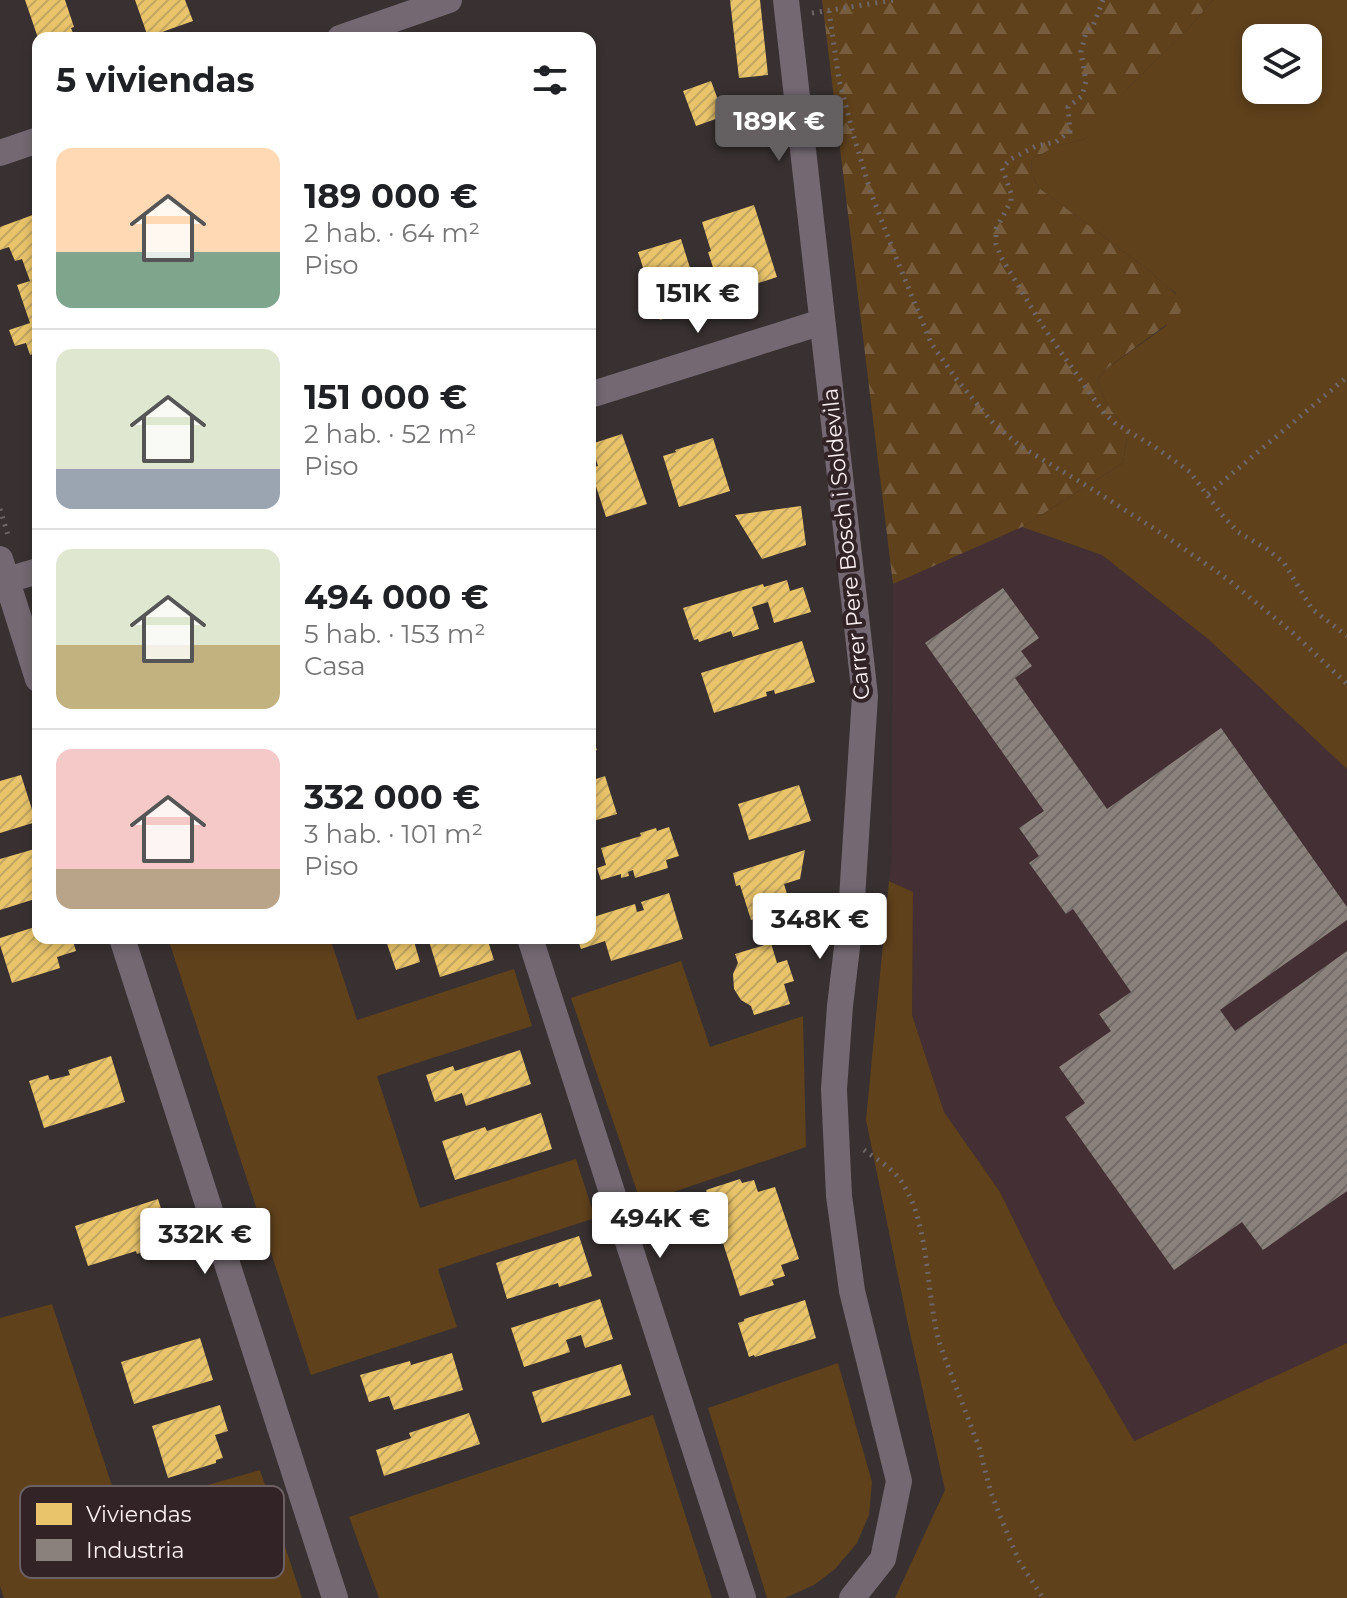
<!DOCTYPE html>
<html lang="es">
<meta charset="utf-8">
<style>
:root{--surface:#fff;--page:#f6f6f6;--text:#202124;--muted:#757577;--line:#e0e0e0;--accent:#646062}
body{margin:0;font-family:Montserrat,sans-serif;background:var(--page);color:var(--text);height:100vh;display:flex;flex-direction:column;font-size:30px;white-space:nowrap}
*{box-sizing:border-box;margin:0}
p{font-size:26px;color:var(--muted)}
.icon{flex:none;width:44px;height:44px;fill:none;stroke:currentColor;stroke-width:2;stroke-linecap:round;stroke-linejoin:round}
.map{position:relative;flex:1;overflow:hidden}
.drawer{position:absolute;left:32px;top:32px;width:564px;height:912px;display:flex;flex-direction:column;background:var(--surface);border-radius:16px;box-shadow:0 4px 12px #0003}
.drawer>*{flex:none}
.tools{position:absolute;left:1242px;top:24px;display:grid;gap:16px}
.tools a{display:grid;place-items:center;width:80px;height:80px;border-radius:16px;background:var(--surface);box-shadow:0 4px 12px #0003;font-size:40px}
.price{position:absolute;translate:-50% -68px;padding:0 18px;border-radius:8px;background:#fff;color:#222;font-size:26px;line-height:52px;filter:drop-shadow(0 2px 4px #0008)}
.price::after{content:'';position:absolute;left:50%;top:48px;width:24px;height:18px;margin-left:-12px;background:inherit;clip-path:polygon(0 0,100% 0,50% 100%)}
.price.on{background:var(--accent);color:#fff}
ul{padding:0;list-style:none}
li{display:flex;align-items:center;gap:24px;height:200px;padding:0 24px}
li+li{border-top:2px solid var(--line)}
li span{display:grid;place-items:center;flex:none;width:224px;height:160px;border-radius:16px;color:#555}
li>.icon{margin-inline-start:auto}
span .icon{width:96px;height:96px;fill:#fffc;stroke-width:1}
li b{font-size:34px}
h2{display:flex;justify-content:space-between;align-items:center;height:96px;padding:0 24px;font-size:34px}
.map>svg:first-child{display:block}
.built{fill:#443034}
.grass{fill:#5f411b;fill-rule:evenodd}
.forest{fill:url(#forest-firs)}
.homes{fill:url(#homes-hatch)}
.industry{fill:url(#industry-hatch)}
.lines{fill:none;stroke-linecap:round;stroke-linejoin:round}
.path{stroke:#6f666a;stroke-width:5;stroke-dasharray:2 6;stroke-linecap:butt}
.street{stroke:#746972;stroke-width:26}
.labels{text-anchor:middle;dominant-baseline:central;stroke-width:8;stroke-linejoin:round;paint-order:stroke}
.street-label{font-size:22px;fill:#faeff1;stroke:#312326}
.key{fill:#312326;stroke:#6d6063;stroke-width:2}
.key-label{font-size:22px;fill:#faeff1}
</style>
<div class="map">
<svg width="1347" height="1598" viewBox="0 0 1347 1598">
<defs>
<pattern id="forest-firs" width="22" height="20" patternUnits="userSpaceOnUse" patternTransform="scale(2)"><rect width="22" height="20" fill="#5f411b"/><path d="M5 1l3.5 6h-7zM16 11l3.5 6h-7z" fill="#775d3d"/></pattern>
<pattern id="homes-hatch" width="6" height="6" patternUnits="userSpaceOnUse" patternTransform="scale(2)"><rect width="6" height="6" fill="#e9c46a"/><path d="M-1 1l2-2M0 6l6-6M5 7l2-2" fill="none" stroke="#c2a562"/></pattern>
<pattern id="industry-hatch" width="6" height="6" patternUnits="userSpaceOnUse" patternTransform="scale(2)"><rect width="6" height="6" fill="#8a817c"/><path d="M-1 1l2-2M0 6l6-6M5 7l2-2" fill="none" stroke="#716a67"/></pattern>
</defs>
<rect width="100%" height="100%" fill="#383031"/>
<polygon class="built" points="1022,527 1102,555 1208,639 1347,769 1347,1343 1134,1441 1057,1308 1000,1192 944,1113 912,1015 913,892 889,881 892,853 893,584"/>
<g class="grass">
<path d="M1213,0H1347V769L1208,639L1102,555L1022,527L1123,463L1128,430C1113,415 1103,400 1097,380L1106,369L1166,326L1176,293L1163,284L1152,273L1039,188L1031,173L1032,159L1057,146L1085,139L1128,88L1186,31ZM1256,38H1308V90H1256Z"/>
<polygon points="889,881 913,892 912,1015 944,1112 1000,1192 1057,1308 1134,1441 1347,1343 1347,1598 895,1598 945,1490 907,1320 866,1120"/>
<polygon points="168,938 330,938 357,1020 514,969 532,1026 377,1076 420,1208 576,1159 595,1218 438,1269 457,1327 311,1375"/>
<polygon points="681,961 710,1047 803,1016 806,1147 641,1203 571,998"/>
<polygon points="52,1304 120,1510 260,1470 302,1598 4,1598 0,1586 0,1318"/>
<polygon points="838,1363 872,1482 869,1515 857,1543 835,1569 814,1585 785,1598 767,1598 708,1408"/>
<polygon points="653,1415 712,1598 379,1598 349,1517"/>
</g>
<path class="forest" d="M822,0H1213L1186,31L1128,88L1105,119L1085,139L1057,146L1032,159L1031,173L1039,188L1152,273C1162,284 1175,292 1186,303L1178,316L1106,369L1097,380C1103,400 1113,415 1128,430L1123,463L1022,527L893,584Z"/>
<g class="homes">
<polygon points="25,0 65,0 74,27 71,28 75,38 38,38"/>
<polygon points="135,0 185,0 193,21 148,37"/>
<polygon points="730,0 760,0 768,75 739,78"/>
<polygon points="711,81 724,116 696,126 683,91"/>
<polygon points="754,205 777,277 722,295 708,252 711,251 702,222"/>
<polygon points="38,213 38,352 30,355 26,343 15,346 9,330 30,323 17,285 30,281 22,259 15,261 9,247 0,250 0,227"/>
<polygon points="681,239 695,284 692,285 699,307 660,320 638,252"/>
<polygon points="622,434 647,504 606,517 590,468 598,466 591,444"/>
<polygon points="713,438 730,491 679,507 663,456 676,452 675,450"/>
<polygon points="801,506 806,545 762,559 735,515"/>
<polygon points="787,580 790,591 803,587 811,612 774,623 768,602 752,607 759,629 733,637 731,631 699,642 698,639 694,640 683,608 763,584 764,587"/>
<polygon points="802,641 815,682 775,694 774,690 766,692 767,696 714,713 701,673"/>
<polygon points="590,731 597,750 590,752"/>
<polygon points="21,775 36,822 0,833 0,781"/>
<polygon points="605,776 617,814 590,822 590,781"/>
<polygon points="799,785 811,821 749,840 738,804"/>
<polygon points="669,827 679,856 666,860 668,868 635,878 633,870 628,872 629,876 621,878 621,874 601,880 597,868 606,865 601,848 641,836 640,833 656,828 657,831"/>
<polygon points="38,848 38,898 0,910 0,859"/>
<polygon points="805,850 800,879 784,884 791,907 751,920 740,885 736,886 733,873"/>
<polygon points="669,893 683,939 611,961 605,941 581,949 577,938 590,938 590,918 635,904 637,912 644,910 641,902"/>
<polygon points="38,926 38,938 72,938 76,951 57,957 60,968 12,983 0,945 0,938"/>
<polygon points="385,938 413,938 420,962 396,970"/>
<polygon points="428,938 487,938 494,960 440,977"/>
<polygon points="771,943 777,963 787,960 794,981 784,984 790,1004 754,1015 751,1006 741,1000 734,989 733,974 738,963 735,954"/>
<polygon points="520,1050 531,1084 466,1106 462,1093 435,1102 426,1075 453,1066 455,1071"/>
<polygon points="111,1056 125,1102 44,1128 29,1081 48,1075 50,1080 70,1075 68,1070"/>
<polygon points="541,1113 552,1149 455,1180 442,1141 485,1127 487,1131"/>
<polygon points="740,1179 742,1183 754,1180 758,1192 775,1187 799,1259 781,1265 785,1276 772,1280 774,1285 740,1296 706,1190"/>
<polygon points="158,1199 172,1243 137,1254 136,1251 88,1266 75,1226"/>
<polygon points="579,1236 592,1276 559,1287 558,1283 507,1299 496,1263"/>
<polygon points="600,1299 613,1339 585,1348 581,1335 566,1340 570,1352 524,1367 511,1328"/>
<polygon points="805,1300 816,1338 755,1357 754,1355 749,1357 738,1323 744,1321 744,1319"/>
<polygon points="200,1338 213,1380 134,1404 121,1362"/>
<polygon points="452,1353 463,1390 394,1410 389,1396 369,1402 360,1375 410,1361 411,1365"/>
<polygon points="621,1364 631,1395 542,1423 532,1392"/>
<polygon points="220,1405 228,1431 215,1435 223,1458 216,1460 216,1463 168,1478 152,1426"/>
<polygon points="469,1413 480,1444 384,1476 376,1450 411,1438 409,1433"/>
</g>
<polygon class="industry" points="1003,588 1039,638 1021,651 1032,666 1015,678 1107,809 1221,728 1347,907 1347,920 1220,1010 1235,1031 1347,951 1347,1191 1263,1250 1242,1222 1174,1270 1065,1117 1085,1103 1059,1067 1111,1031 1099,1014 1131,992 1073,909 1066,914 1029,863 1039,856 1019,828 1044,811 925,643"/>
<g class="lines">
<g class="path">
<polyline points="1103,0 1093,26 1086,32 1081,52 1086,81 1082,96 1068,107 1070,131 1056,142 1036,146 1011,159 1002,168 1011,193 1011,201 996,229 996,244 1001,257 1042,325 1103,412 1116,424 1155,447 1190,472 1222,515 1238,532 1267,549 1284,563 1312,609 1347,636"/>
<polyline points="829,11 839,80 854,137 871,193 897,260 931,343 957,380 993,423 1020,446 1092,489 1161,533 1226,578 1293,633 1347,684"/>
<polyline points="812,13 894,0"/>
<polyline points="1208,494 1347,377"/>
<polyline points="0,509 8,535"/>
<path d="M864,1150C875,1158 889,1166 898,1177C931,1218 925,1295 940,1345L979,1447L991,1493L1002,1521L1019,1561L1043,1598"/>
</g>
<g class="street">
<polyline points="786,0 865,696 851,914 840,1006 834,1089 839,1196 852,1291 899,1481 883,1559 852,1598"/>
<polyline points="340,38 449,0"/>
<polyline points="0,153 38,140"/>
<polyline points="590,395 822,322"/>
<polyline points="0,559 38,679"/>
<polyline points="0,582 38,571"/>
<polyline points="122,938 335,1598"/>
<polyline points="530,938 743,1598"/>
</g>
</g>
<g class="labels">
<g class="street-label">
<text transform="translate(846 544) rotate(-96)">Carrer Pere Bosch i Soldevila</text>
</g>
</g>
<rect x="20" y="1486" width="264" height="92" rx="12" class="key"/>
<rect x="36" y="1503" width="36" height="22" fill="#e9c46a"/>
<rect x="36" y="1539" width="36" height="22" fill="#8a817c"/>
<g class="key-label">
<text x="86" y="1522">Viviendas</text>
<text x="86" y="1558">Industria</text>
</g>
</svg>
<div class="tools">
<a><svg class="icon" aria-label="layers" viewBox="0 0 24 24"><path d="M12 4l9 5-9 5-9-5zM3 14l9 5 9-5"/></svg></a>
</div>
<b class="price on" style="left:779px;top:163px">189K €</b>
<b class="price" style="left:698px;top:335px">151K €</b>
<b class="price" style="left:820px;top:961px">348K €</b>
<b class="price" style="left:660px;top:1260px">494K €</b>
<b class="price" style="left:205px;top:1276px">332K €</b>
<section class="drawer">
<h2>5 viviendas<svg class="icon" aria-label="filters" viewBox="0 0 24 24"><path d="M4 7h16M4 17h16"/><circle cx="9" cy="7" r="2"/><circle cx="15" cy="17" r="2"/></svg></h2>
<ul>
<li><span style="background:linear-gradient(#ffd9b3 65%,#7fa58c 0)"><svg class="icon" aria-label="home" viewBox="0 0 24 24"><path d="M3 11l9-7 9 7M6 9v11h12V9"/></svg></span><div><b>189 000 €</b><p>2 hab. · 64 m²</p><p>Piso</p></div></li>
<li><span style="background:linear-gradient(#dfe7d0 75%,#9aa5b1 0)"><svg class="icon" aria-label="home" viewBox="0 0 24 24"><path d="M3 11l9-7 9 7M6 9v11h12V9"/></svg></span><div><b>151 000 €</b><p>2 hab. · 52 m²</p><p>Piso</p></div></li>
<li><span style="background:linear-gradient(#dfe7d0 60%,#c2b280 0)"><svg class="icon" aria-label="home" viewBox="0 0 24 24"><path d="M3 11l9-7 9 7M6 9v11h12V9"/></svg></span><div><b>494 000 €</b><p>5 hab. · 153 m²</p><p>Casa</p></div></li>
<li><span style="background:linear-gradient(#f6c9c9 75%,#b9a48a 0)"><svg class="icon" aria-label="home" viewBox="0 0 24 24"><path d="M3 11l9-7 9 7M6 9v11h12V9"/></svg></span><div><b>332 000 €</b><p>3 hab. · 101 m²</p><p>Piso</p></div></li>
</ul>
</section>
</div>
